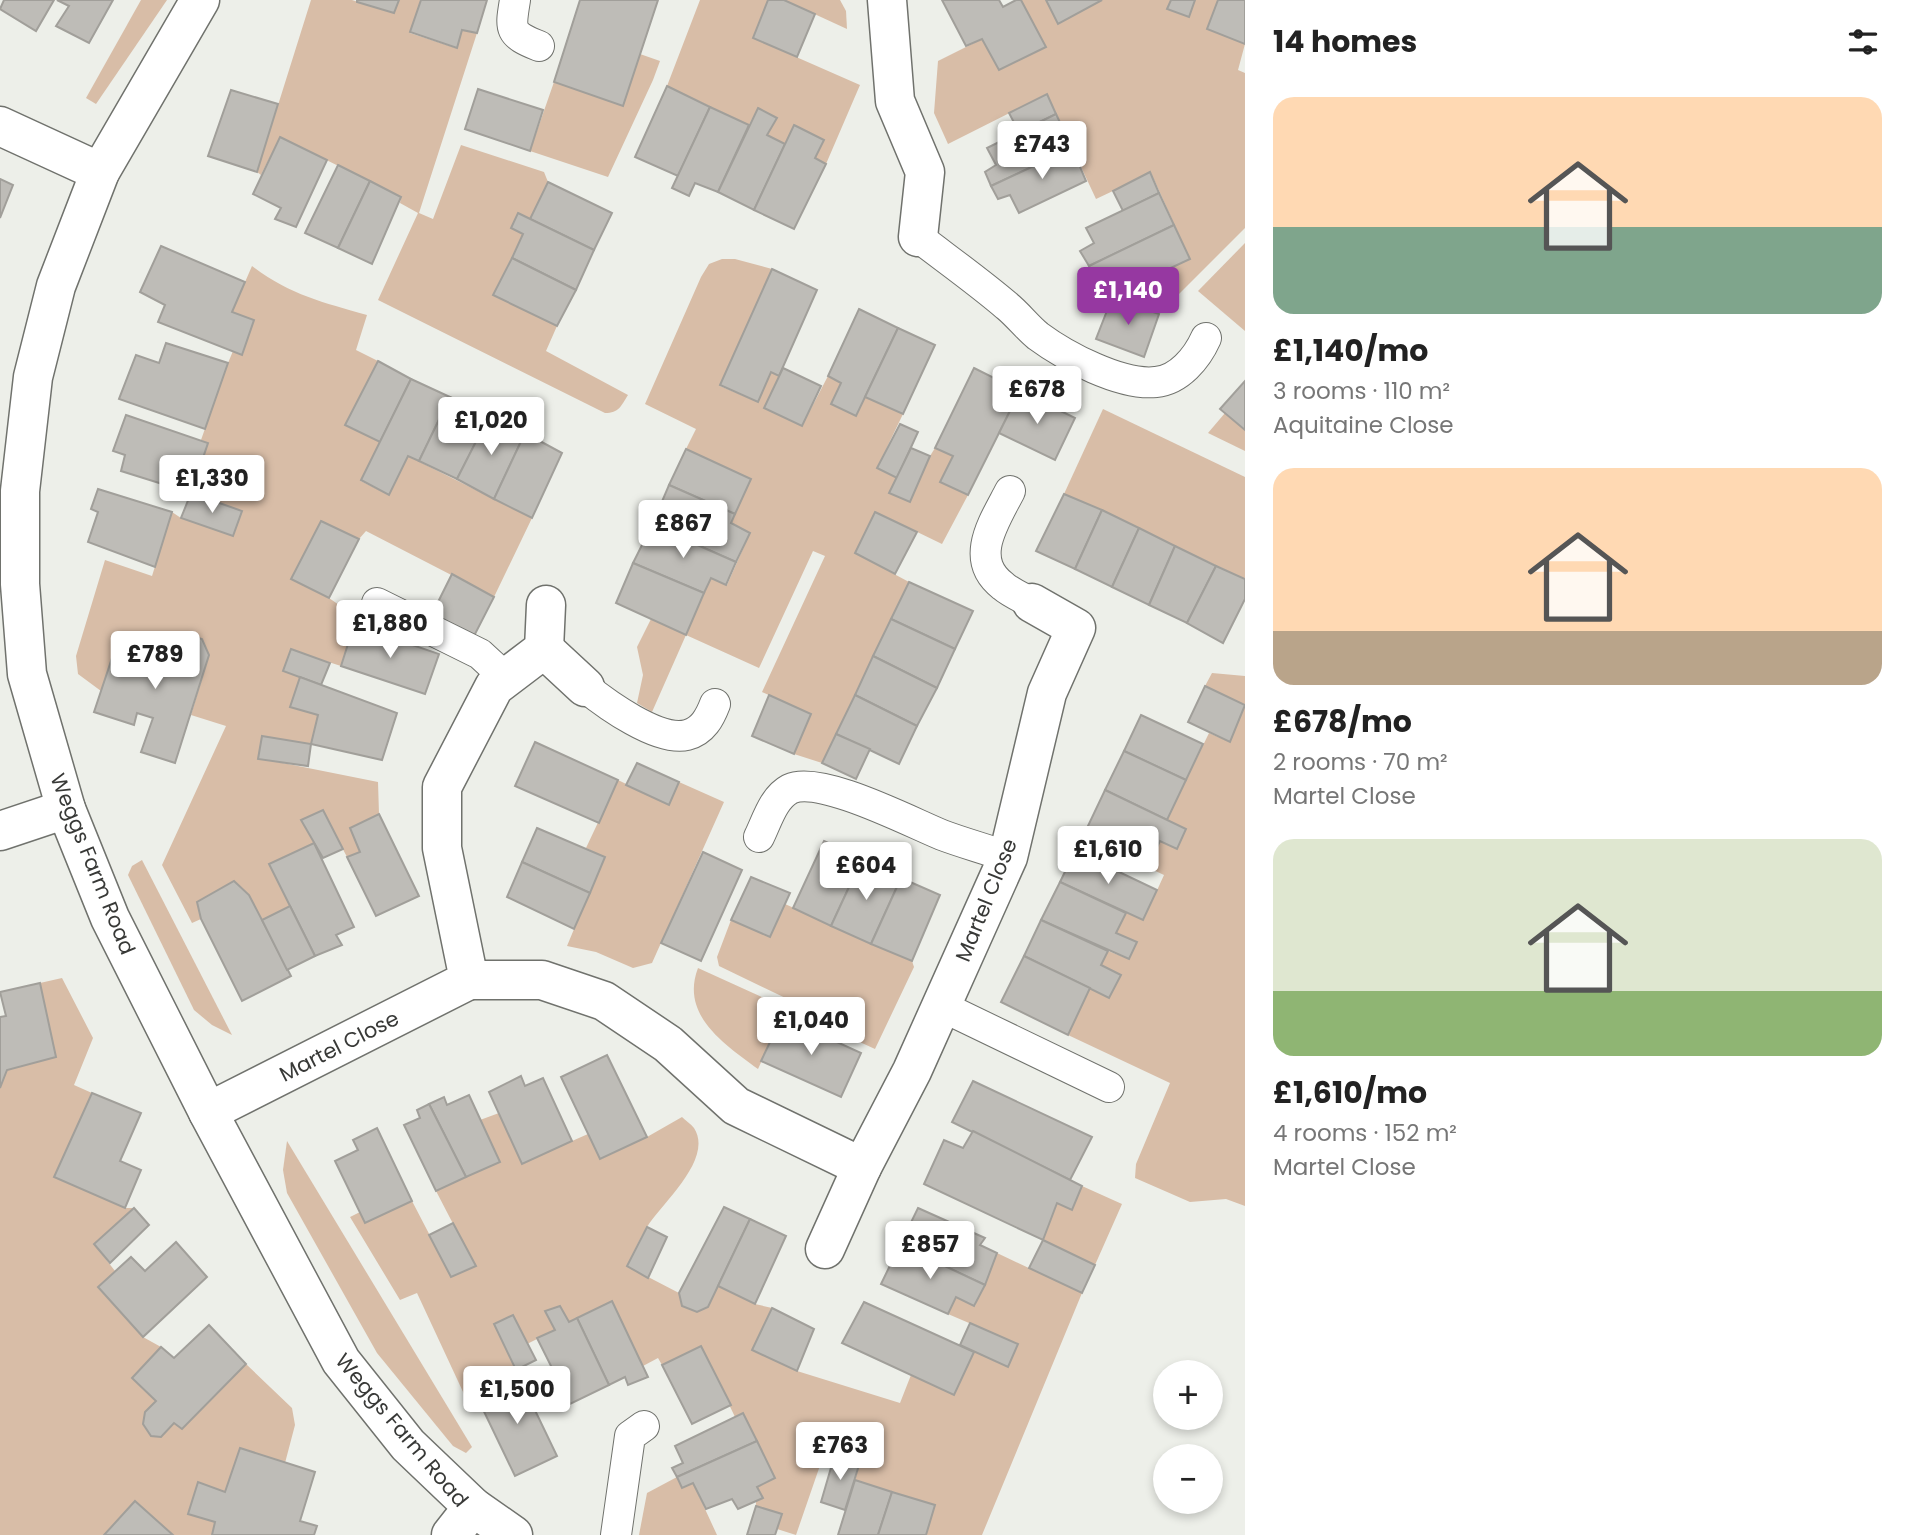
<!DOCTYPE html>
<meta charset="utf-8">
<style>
:root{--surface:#fff;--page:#f6f6f6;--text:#222;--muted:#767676;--accent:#9638a1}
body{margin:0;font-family:Poppins,sans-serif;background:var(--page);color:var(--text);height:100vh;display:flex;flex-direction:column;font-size:26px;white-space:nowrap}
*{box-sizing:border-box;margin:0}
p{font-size:23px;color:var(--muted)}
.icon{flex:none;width:38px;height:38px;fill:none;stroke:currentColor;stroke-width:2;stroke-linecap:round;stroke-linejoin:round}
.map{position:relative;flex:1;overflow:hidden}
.details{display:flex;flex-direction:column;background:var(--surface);width:665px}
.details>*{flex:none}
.fabs{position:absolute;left:1153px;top:1360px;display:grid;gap:14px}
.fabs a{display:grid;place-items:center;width:70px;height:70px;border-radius:50%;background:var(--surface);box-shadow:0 4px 10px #0003;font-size:35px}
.price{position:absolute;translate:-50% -60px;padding:0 16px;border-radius:7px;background:#fff;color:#222;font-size:23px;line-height:46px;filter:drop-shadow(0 2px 4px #0008)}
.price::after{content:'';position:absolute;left:50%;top:42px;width:21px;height:16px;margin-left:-10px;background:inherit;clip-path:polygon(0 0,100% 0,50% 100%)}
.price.selected{background:var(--accent);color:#fff}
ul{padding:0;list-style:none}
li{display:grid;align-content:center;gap:14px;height:371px;padding:0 28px}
li span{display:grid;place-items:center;height:217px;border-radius:21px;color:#555}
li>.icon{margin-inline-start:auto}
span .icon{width:126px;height:126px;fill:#fffc;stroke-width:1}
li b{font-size:30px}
h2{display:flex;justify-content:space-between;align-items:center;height:84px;padding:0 28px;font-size:30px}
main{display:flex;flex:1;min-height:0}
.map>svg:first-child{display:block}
.green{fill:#d8bda7}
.building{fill:#bebcb7;stroke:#a19f9a;stroke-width:2}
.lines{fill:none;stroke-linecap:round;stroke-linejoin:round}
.lane-casing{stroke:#70726d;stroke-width:32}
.street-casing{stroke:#70726d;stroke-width:41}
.lane{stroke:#fff;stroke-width:30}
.street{stroke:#fff;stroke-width:38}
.labels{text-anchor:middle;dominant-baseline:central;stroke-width:5;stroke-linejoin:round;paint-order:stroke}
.street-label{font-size:21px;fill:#383937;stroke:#fff}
</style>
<main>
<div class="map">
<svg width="1245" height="1535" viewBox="0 0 1245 1535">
<rect width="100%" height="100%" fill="#edefe9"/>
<g class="green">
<polygon points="141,0 167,0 96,104 86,98"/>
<path d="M311,0H352L393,13L399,0H421L410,33L456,48L462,30L477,33L419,213L433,219L461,145L544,172L548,182L530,219L518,213L511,228L523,234L493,295L557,326L546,351L628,395C621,406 619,413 605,413L378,300L418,213L400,203L401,197L280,137L261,175L257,172Z"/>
<polygon points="700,0 768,0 753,38 860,85 826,164 815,158 824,140 794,126 785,144 767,135 776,118 758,108 749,125 667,86"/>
<polygon points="784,0 840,0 846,11 847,29"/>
<polygon points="1021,0 1046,0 1058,24 1102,0 1171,0 1167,9 1188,17 1195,0 1218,0 1207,29 1245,44 1238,70 1245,73 1245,228 1159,314 1118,300 1117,293 1190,259 1151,173 1096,199 1047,94 948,144 934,113 938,61 982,39 999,70 1046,47"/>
<polygon points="640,54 660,61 653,80 608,177 530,151 554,82 623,106"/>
<polygon points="1245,243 1245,331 1198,291"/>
<polygon points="722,259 735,259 772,269 720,386 758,402 771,372 779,376 764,408 802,426 828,376 841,383 831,404 856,416 865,397 903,414 877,468 897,478 889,493 930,456 935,448 953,456 940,482 968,495 942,544 876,512 855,553 909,582 822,763 794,754 811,714 762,692 825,556 813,551 759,668 686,635 652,712 637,703 643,675 637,647 651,619 686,635 711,578 727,585 750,533 731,523 751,479 686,449 696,429 645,404 701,277 709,264"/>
<path d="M252,266C290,295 322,302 367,315L356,350L378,361L346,425L380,442L361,481L389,495L408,456L532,518L494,597L366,531L359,539L321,521L292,579L329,598L355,616L354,625L341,666L291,650L283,671L300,677L290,707L318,715L311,744L263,736L258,758L378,782L379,814L350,828L360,852L347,857L323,811L302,821L314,843L269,864L290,906L262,920L249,895L234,882L197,902L201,919L192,923L162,865L226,726L191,715L209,655L202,639L189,635L178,643L172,657L118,640L101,691L78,674L76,656L105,560L152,576L172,512L181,518L233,536L242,511L191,493L208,443L201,440L228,363L233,351L243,354L253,321L232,312Z"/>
<polygon points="1103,409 1245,477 1245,579 1064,494"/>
<polygon points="1225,413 1245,430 1245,451 1208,433"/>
<polygon points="1212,673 1245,676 1245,1206 1226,1199 1190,1202 1135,1178 1136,1164 1170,1083 1068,1035 1090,988 1121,975 1101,965 1108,951 1129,959 1137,942 1116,933 1126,913 1144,919 1164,875 1147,867 1160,841 1177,849 1186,829 1167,820 1209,733 1230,742 1244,705 1205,686"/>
<polygon points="618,780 669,805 679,782 724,802 652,963 633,968 596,952 567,946 604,857 586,848"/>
<polygon points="142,860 232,1035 212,1025 194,1010 128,875 132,866"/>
<polygon points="785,904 912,961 914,967 875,1049 794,1012 798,1004 719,966 717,957 731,920"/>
<path d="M698,968L786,1008L758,1069C724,1044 680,1015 698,968Z"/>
<polygon points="62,978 93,1038 74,1085 92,1093 54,1177 125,1208 134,1208 94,1244 115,1271 98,1288 143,1337 161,1347 132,1378 156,1401 145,1412 143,1425 151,1436 161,1437 174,1423 182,1429 246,1364 292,1408 295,1425 285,1463 240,1448 225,1492 198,1482 188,1514 215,1522 212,1535 0,1535 0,1088 7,1070 56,1057 40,983"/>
<path d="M499,1113L522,1163L588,1134L601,1159L647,1137L682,1117C685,1120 691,1124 694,1128C714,1159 662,1203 647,1227C639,1239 634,1253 627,1266L679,1293L682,1306L697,1312L708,1307L718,1286L755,1304L772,1308L753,1350L797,1371L900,1403L911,1375L954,1395L974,1352L1018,1344L948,1314L956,1297L975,1306L997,1253L1082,1293L982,1535H926L935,1505L855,1480L860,1462L825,1451L796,1535L777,1529L782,1514L756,1506V1501L763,1498L757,1487L775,1478L743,1413L735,1417L701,1346L662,1365L658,1358L643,1366L612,1301L569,1322L560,1306L545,1311L555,1330L527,1344L513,1315L494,1324L519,1377L477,1397L464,1394L417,1293L400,1300L350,1217L360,1212L365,1223L412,1201L451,1276L475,1266L436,1191L466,1177L480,1120Z"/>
<polygon points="287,1141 472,1447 466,1453 453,1446 377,1353 287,1193 283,1170"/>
<polygon points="1082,1186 1122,1204 1095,1265 1043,1240 1057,1203 1072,1209"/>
<polygon points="677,1477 682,1488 693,1483 717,1535 639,1535 647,1493"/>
</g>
<g class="building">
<polygon points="4,0 54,0 36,31 0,9"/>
<polygon points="57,0 113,0 89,43 56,26 69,6"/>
<polygon points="357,0 399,0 394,13 357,2"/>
<polygon points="421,0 487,0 477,33 462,30 457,48 410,32"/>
<polygon points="580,0 658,0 623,106 554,82"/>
<polygon points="768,0 784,0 815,14 797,57 753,38"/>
<polygon points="942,0 999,0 1003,7 1016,0 1021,0 1046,47 999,70 982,39 966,46"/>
<polygon points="1046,0 1102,0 1058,24"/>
<polygon points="1171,0 1195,0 1189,17 1167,9"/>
<polygon points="1218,0 1245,0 1245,44 1207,29"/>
<polygon points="667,86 710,107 678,176 635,157"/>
<polygon points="478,89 543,110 530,151 465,129"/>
<polygon points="231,90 278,104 257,172 208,156"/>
<polygon points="1047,94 1056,114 1019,132 1009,113"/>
<polygon points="710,107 749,125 718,192 695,183 689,196 672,188"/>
<polygon points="758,108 777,118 767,135 785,144 754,210 718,192"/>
<polygon points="1056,114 1072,148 991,186 985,172 996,165 987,148"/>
<polygon points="794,125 824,140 815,158 826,164 794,229 754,210"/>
<polygon points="280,137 327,160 296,227 275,219 281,208 253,194"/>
<polygon points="1072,148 1086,181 1019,213 1010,195 998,199 991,186"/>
<polygon points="338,165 370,181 338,248 305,233"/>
<polygon points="1150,172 1159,193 1123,211 1113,191"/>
<polygon points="0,179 13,185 0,218"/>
<polygon points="370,181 401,197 372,264 338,248"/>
<polygon points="548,182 612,213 594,250 530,219"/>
<polygon points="1159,193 1174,225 1089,266 1080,251 1094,243 1086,228"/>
<polygon points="518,213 594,250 576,290 512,258 523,234 511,228"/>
<polygon points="1174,225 1190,259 1117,293 1108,273 1096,280 1089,266"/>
<polygon points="161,246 245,282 232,312 254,320 242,355 158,322 165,305 140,292"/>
<polygon points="512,258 576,290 557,326 493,295"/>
<polygon points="772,269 817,290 779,376 771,372 758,402 720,385"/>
<polygon points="1112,298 1159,314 1144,357 1096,339"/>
<polygon points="859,309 898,328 856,416 831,404 841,383 828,376"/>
<polygon points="898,328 935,345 903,414 865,397"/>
<polygon points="166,343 228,363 205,429 119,399 136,355 159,363"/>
<polygon points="378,361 411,379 380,442 345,425"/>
<polygon points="783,368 821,386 802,426 764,408"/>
<polygon points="974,368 1020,391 968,495 940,482 953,456 935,448"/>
<polygon points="411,379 450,397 419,461 408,456 389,495 361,480"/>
<polygon points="1245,381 1245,430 1220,409"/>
<polygon points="1020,391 1075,418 1055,460 999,433"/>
<polygon points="450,397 489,416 457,479 419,461"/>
<polygon points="126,415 208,443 191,493 121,471 125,455 113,451"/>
<polygon points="489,416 525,433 494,499 457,479"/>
<polygon points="900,424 918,432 897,478 877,468"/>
<polygon points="525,433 562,453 532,518 494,499"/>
<polygon points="911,448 930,456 910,502 889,493"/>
<polygon points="686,449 751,479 735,514 669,485"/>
<polygon points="669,485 735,514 731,523 750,533 736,562 652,525"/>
<polygon points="98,489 172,512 155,567 88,542 98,512 91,509"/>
<polygon points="191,493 242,511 233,536 181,518"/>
<polygon points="1064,494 1102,510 1075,569 1036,551"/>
<polygon points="1102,510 1139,528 1112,587 1075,569"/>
<polygon points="875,512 917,532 895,574 855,553"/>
<polygon points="321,521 359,539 329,598 291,579"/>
<polygon points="652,525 736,562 726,585 711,578 704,593 633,563"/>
<polygon points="1139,528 1175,546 1149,605 1112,587"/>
<polygon points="1175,546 1216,566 1187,623 1149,605"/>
<polygon points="633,563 704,593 686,635 616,603"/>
<polygon points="1216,566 1245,579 1245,599 1223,643 1187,623"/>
<polygon points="452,574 494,597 473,638 431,616"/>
<polygon points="909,582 973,611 955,649 891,619"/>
<polygon points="891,619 955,649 937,688 873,656"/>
<polygon points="354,625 439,654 425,694 341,666"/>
<polygon points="189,635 202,639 209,655 175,763 141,752 153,718 137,713 134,725 94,712 118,640 172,657 178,643"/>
<polygon points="291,649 330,663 321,685 283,671"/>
<polygon points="873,656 937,688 917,726 855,695"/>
<polygon points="300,677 397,713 382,760 311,744 318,715 290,707"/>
<polygon points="1205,686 1245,705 1230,742 1188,722"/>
<polygon points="769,695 811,714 794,754 752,736"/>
<polygon points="855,695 917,726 899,764 836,734"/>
<polygon points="1141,715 1203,744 1186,780 1124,751"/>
<polygon points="836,734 870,749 856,779 822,763"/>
<polygon points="262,736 311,744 308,766 258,759"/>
<polygon points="535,742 618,780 599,823 515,786"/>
<polygon points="1124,751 1186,780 1167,820 1105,790"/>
<polygon points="637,763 679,782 669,805 626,785"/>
<polygon points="1105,790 1186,829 1177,849 1160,841 1152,857 1087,828"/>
<polygon points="323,810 343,849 323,858 301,820"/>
<polygon points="379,814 419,896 376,916 347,857 360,852 350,828"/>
<polygon points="537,828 605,857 590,893 522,862"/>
<polygon points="824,841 862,859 831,926 793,908"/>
<polygon points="314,843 354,927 336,935 342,945 315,956 269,864"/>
<polygon points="1075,851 1157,890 1143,920 1060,882"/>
<polygon points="703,852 742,870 701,961 661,943"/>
<polygon points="862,859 901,878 871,944 831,926"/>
<polygon points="522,862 590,893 574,929 507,897"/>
<polygon points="751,877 790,893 770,937 731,920"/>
<polygon points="901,878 940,895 912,961 871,944"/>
<polygon points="234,881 249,895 291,976 242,1001 201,919 197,902"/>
<polygon points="1060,882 1126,913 1116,933 1137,942 1129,959 1041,920"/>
<polygon points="290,906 315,956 287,970 262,920"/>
<polygon points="1041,920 1108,951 1101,965 1121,975 1109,998 1024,956"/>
<polygon points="1024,956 1090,988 1068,1035 1001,1002"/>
<polygon points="40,983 56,1057 7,1070 0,1088 0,1017 6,1016 0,992"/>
<polygon points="782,1017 861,1053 841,1097 761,1061"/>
<polygon points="607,1055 647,1137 600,1159 561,1077"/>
<polygon points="521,1076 525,1086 543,1078 572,1141 522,1164 489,1092"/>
<polygon points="973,1081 1092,1137 1070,1180 952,1122"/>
<polygon points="92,1093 141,1113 120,1161 141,1170 125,1208 54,1177"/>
<polygon points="469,1095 500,1162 466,1177 429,1104 444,1097 447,1105"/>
<polygon points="429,1104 466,1177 436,1191 404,1125 420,1118 417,1110"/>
<polygon points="377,1128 412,1201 365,1223 335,1161 358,1150 353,1140"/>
<polygon points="973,1131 1082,1186 1072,1210 1057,1203 1043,1240 924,1184 944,1140 963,1148"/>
<polygon points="724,1207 750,1219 708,1307 697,1312 682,1306 679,1293"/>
<polygon points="134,1208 149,1225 110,1263 94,1244"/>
<polygon points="918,1208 985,1238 980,1245 997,1253 985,1285 900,1245"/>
<polygon points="750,1219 786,1236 755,1304 718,1286"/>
<polygon points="453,1223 476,1266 451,1277 429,1235"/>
<polygon points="647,1227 667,1237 648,1278 627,1266"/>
<polygon points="1043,1240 1095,1265 1082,1293 1029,1268"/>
<polygon points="176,1242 207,1277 143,1337 98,1287 131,1257 145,1271"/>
<polygon points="900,1245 985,1285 974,1306 956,1297 948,1314 881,1284"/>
<polygon points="612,1301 648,1377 628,1385 625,1377 609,1385 577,1318"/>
<polygon points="864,1302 974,1352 954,1395 842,1343"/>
<polygon points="560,1306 569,1322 577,1318 609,1385 570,1404 537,1338 555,1330 545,1311"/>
<polygon points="772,1308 814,1329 797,1371 752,1350"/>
<polygon points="513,1315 536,1360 516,1370 494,1324"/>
<polygon points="970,1323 1018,1344 1008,1367 960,1345"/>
<polygon points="209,1325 246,1364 182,1429 174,1423 161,1437 151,1436 143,1424 145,1412 156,1401 132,1378 161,1347 174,1358"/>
<polygon points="701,1346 731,1405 692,1424 662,1365"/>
<polygon points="519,1377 557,1456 515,1476 477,1397"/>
<polygon points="743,1413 757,1441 677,1477 672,1468 683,1463 675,1446"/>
<polygon points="757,1441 775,1478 757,1487 763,1498 738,1509 732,1499 706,1509 693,1483 682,1488 677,1477"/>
<polygon points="240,1448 315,1472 300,1521 317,1526 314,1535 212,1535 215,1522 188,1514 198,1482 225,1492"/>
<polygon points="835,1454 860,1462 845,1510 821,1502"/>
<polygon points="855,1480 892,1492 878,1535 838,1535"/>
<polygon points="892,1492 935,1505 926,1535 878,1535"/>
<polygon points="135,1501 173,1535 104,1535"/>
<polygon points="756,1506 782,1514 775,1535 747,1535"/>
</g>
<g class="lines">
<defs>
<g id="lane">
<path d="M515,0C510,30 509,34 539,46"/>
<path d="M918,237C948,260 979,282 1007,306C1018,315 1027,327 1038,336C1065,356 1121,386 1156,382C1179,380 1197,358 1206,338"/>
<path d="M1010,491C994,522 968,559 1003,586C1011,593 1023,598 1032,603"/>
<polyline points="377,603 480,654 506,678"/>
<path d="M585,687C606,704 658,742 687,735C703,731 710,717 715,704"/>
<path d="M759,837C767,821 773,798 790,789C820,775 910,822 942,835C963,843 986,849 1008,857"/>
<polyline points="941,1006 1109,1087"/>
<polyline points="616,1535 630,1436 644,1426"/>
</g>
<g id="street">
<polyline points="200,0 100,172 56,286 33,377 20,491 20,584 27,674 66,809 110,918 208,1112 341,1361 408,1445 473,1507 513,1535"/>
<polyline points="887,0 895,101 925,172 918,237"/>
<polyline points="0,126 100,172"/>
<polyline points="544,649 585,687"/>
<polyline points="0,831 66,809"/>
<polyline points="469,980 542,980 604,1001 668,1044 736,1106 862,1167 912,1071 1008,857 1047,693 1076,628 1032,603"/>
<polyline points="208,1112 469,980 442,848 442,787 494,687 544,649 546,605"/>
<polyline points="825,1249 862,1167"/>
<polyline points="451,1535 473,1507"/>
</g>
</defs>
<use href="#lane" class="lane-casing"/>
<use href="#street" class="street-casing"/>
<use href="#lane" class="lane"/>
<use href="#street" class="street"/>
</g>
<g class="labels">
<g class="street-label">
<text transform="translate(93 864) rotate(68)">Weggs Farm Road</text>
<text transform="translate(986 900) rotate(-68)">Martel Close</text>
<text transform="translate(339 1046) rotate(-27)">Martel Close</text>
<text transform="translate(402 1430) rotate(50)">Weggs Farm Road</text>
</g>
</g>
</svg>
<div class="fabs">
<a>+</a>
<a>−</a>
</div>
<b class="price" style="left:1042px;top:181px">£743</b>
<b class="price selected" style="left:1128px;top:327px">£1,140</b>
<b class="price" style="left:1037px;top:426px">£678</b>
<b class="price" style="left:491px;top:457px">£1,020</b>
<b class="price" style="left:212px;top:515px">£1,330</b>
<b class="price" style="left:683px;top:560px">£867</b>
<b class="price" style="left:390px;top:660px">£1,880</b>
<b class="price" style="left:155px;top:691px">£789</b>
<b class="price" style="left:1108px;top:886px">£1,610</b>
<b class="price" style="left:866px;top:902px">£604</b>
<b class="price" style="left:811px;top:1057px">£1,040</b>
<b class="price" style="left:930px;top:1281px">£857</b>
<b class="price" style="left:517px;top:1426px">£1,500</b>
<b class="price" style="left:840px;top:1482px">£763</b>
</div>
<section class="details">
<h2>14 homes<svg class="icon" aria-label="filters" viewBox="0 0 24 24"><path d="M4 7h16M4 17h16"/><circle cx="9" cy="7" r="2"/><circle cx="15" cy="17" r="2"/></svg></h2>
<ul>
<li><span style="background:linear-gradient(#ffd9b3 60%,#7fa58c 0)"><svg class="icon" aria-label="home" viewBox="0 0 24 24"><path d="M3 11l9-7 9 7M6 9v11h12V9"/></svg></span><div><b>£1,140/mo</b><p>3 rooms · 110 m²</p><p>Aquitaine Close</p></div></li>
<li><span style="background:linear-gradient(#ffd9b3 75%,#b9a48a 0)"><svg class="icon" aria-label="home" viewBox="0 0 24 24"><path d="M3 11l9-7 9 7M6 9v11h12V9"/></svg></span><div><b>£678/mo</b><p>2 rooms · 70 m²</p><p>Martel Close</p></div></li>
<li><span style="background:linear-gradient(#dfe7d0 70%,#8fb573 0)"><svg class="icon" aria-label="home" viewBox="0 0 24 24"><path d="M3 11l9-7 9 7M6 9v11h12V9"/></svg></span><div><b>£1,610/mo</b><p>4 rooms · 152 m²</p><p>Martel Close</p></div></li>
</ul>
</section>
</main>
